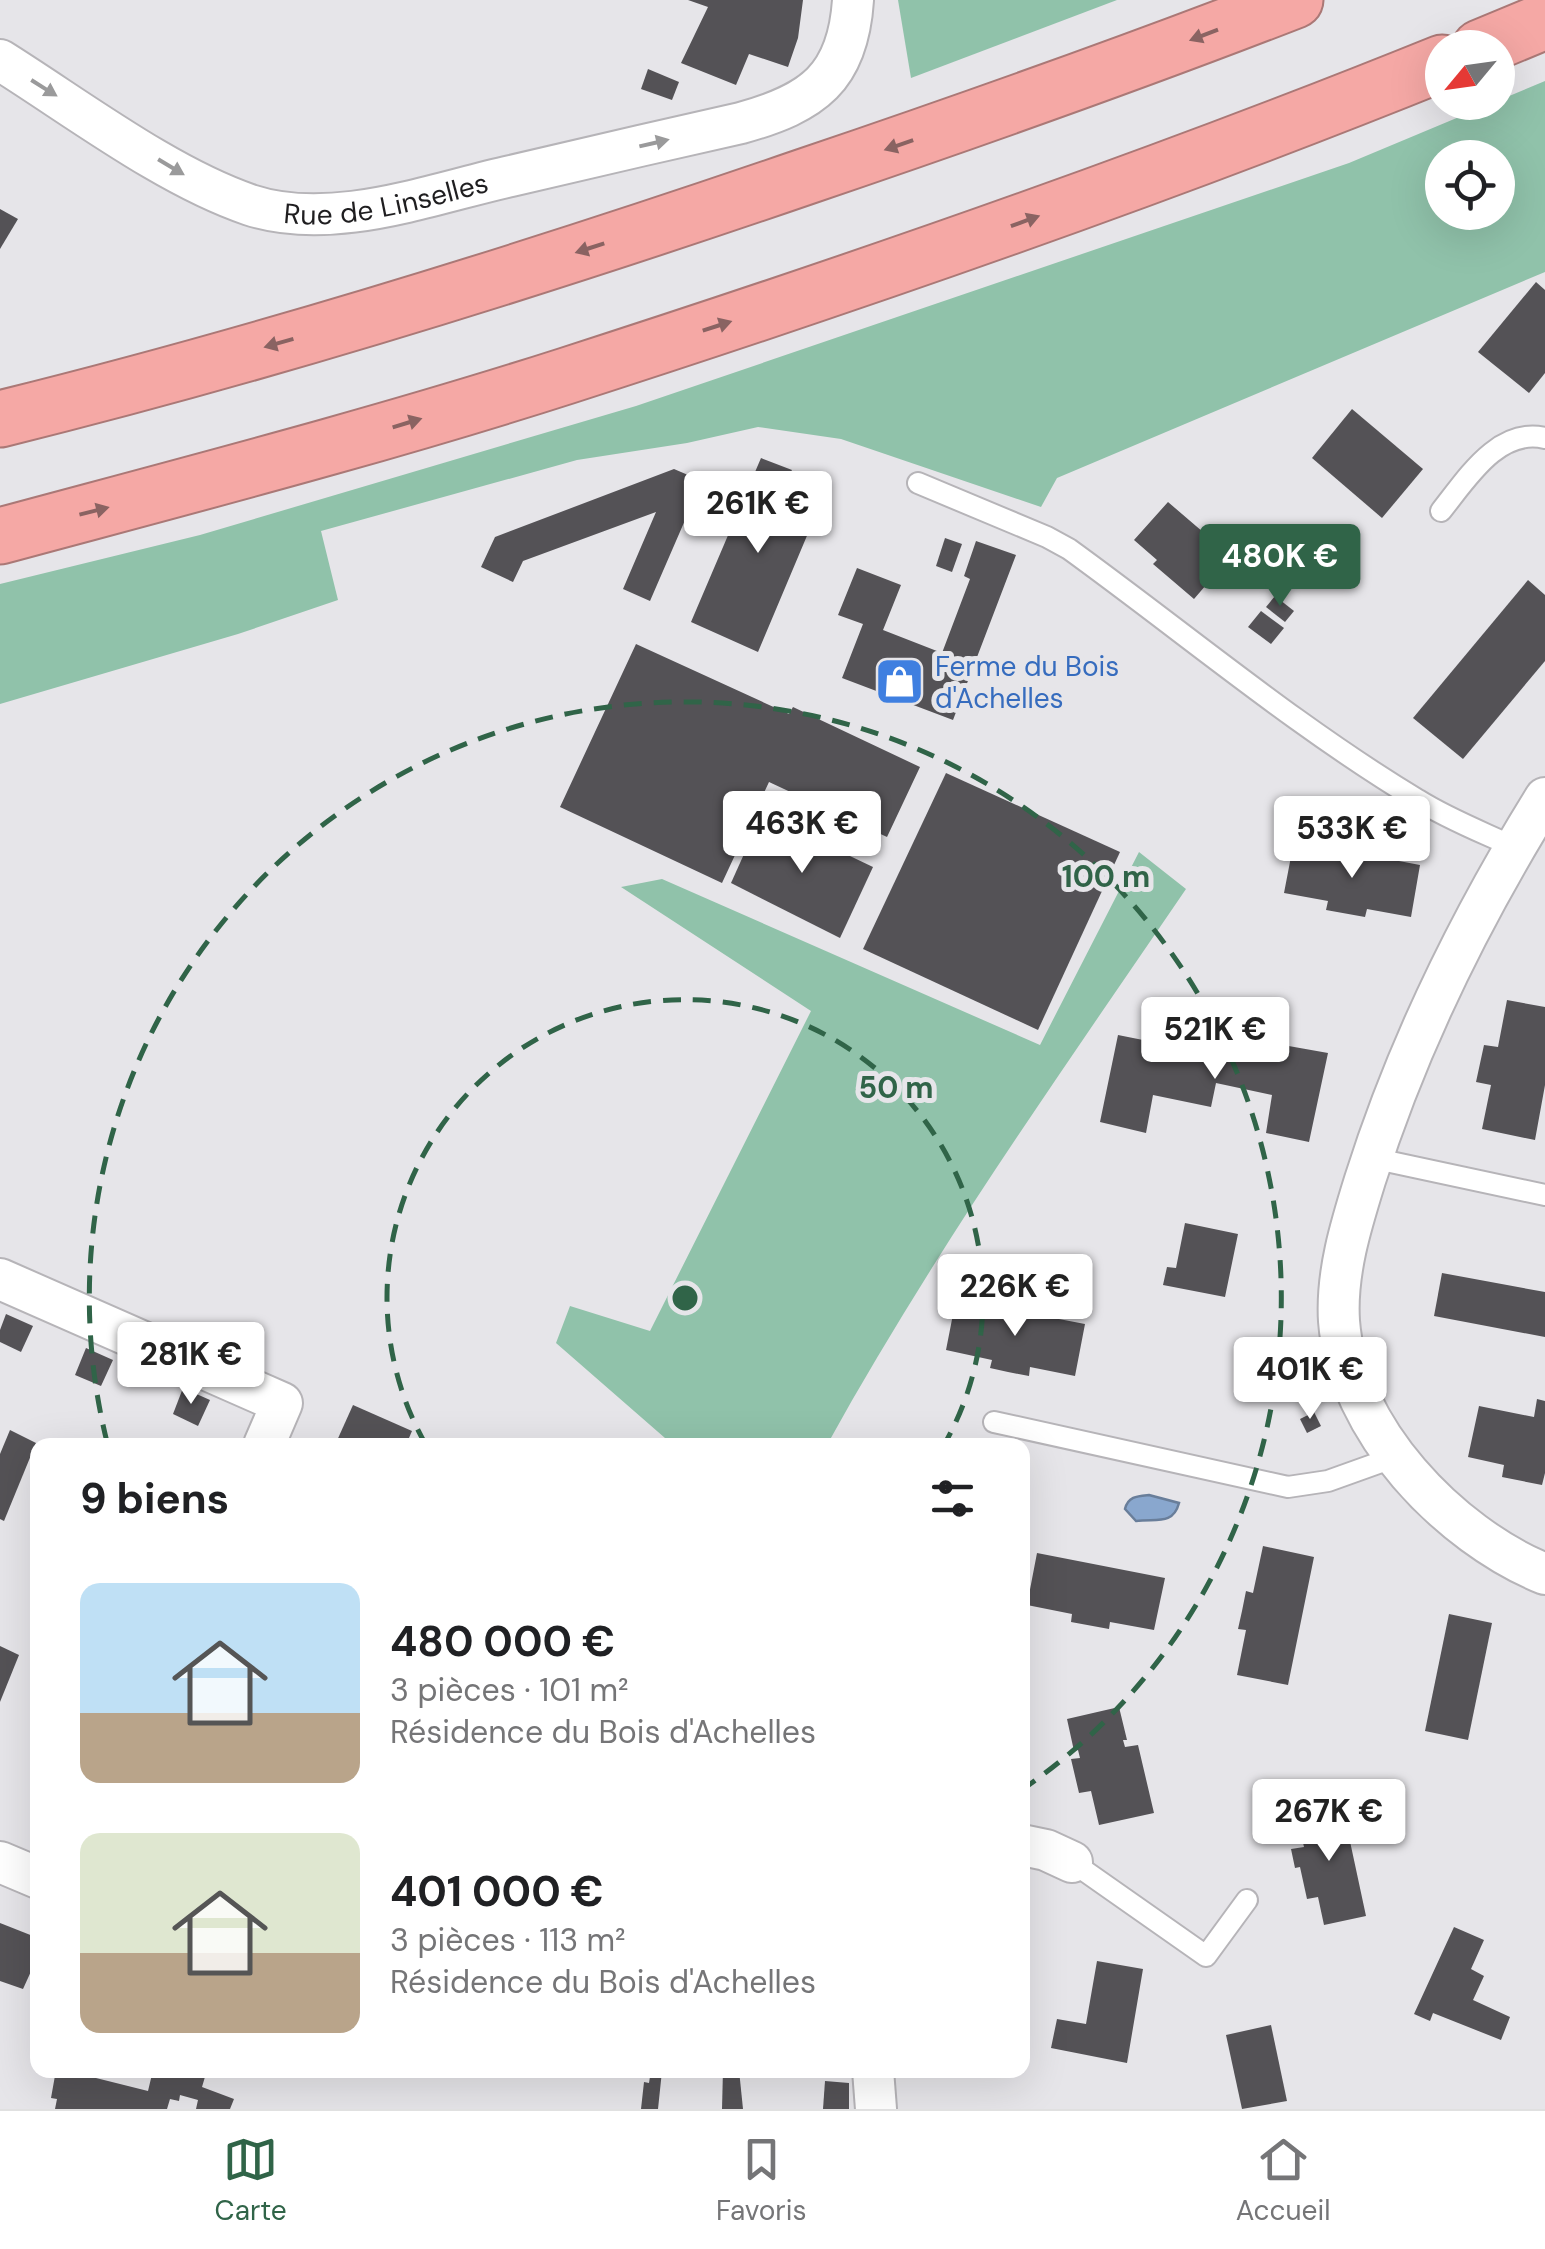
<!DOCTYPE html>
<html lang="fr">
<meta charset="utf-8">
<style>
:root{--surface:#fff;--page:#f6f6f6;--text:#202124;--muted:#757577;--line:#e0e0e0;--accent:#306448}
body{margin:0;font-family:"DM Sans",sans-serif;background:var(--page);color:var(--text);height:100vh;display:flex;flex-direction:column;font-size:38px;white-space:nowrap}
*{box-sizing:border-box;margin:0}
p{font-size:32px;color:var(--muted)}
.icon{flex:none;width:55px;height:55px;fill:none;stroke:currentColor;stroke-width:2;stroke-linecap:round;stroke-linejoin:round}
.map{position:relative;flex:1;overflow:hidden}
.sheet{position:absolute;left:30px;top:1438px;width:1000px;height:640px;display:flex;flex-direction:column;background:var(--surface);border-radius:20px;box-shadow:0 10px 40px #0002}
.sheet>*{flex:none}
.needle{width:65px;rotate:241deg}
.controls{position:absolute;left:1425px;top:30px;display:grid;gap:20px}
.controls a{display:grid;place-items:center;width:90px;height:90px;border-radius:50%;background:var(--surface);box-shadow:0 10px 40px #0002;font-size:50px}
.price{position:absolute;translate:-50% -85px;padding:0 22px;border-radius:10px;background:#fff;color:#222;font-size:32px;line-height:65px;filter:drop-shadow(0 2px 5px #0008)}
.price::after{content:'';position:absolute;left:50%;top:60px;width:30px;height:22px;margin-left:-15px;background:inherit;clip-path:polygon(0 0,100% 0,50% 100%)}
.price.selected{background:var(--accent);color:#fff}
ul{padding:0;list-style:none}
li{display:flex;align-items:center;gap:30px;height:250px;padding:0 50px}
li span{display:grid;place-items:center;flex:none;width:280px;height:200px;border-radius:20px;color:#555}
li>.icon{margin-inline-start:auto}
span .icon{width:120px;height:120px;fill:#fffc;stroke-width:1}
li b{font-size:42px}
h2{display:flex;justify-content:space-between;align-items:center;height:120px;padding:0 50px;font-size:42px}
.menu{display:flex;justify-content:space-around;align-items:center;height:140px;border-top:2px solid var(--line);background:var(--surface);font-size:28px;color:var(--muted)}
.menu a{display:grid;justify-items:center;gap:5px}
.menu .selected{color:var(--accent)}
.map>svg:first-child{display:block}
.green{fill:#90c2aa;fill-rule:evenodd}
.water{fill:#89a7ce;stroke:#697e9a;stroke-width:2.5}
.building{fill:#545256}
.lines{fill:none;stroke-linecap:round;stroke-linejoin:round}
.service-casing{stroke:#b6b4b8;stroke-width:24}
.minor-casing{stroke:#b6b4b8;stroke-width:44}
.motorway-casing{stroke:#aa7876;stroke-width:59}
.service{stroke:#fff;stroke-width:20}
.minor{stroke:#fff;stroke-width:40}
.motorway{stroke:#f5a8a5;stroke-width:55}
.oneway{fill:#8a6362}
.oneway2{fill:#9a9a9b}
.ring{fill:none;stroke:#306448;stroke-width:5;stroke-dasharray:18 12}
.labels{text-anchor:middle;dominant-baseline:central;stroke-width:10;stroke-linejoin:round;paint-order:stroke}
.street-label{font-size:28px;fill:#1f1e20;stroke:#e6e5e9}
.shop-label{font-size:28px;fill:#366cbe;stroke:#e6e5e9;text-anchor:start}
.centre{fill:#306448;stroke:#e6e5e9;stroke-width:5}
.ring-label{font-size:30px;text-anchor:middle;font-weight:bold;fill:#306448;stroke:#e6e5e9;stroke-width:10;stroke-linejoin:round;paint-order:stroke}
</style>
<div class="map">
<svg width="1545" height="2109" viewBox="0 0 1545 2109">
<rect width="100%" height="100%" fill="#e6e5e9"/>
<g class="green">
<polygon points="898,0 1117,0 911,78"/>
<path d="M1545,81V272L1057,478L1041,507L841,439L758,427L687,443L577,460L321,531L338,600L238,634L0,704V584L200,535L636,406L1349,163ZM1442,158H1498V212H1442Z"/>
<path d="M1139,852L1186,889C1062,1071 934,1251 827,1445H673L556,1343L570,1306L650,1331L811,1011L621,887L662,879L1040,1045Z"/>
</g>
<path class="water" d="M1149,1495L1179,1503C1173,1526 1155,1518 1136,1521L1125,1509C1128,1496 1138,1496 1149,1495Z"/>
<g class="building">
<polygon points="688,0 803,0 798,38 788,67 749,54 736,85 681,63 708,7"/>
<polygon points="648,69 679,82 672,100 641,89"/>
<polygon points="0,209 18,219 0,249"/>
<polygon points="1536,282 1545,290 1545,373 1529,393 1478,352"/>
<polygon points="1352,409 1423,469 1382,518 1312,458"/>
<polygon points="761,458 792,470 788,477 825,493 758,652 691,622"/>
<polygon points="674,469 702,481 650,601 623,589 656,512 523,561 513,582 481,567 495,537"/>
<polygon points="1168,502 1231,556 1194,599 1153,564 1157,560 1134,540"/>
<polygon points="945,538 962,544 952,572 936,566"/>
<polygon points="976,541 1016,555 953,720 842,678 863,624 838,615 857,568 901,585 883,630 942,653 970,579 964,576"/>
<polygon points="1528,580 1545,595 1545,661 1463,759 1413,718"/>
<polygon points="1275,596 1294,611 1285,622 1266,607"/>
<polygon points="1261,611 1284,628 1271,644 1248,627"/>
<polygon points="636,644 789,714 793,707 920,767 887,837 769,782 722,883 560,807"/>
<polygon points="946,773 1120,852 1038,1030 863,949"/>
<polygon points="762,814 873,867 840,938 731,883"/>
<polygon points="1294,841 1420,865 1411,917 1367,909 1365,917 1326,910 1328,901 1284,893"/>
<polygon points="1507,1000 1545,1007 1545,1085 1535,1140 1482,1129 1491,1085 1476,1082 1484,1045 1498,1047"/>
<polygon points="1118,1035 1163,1044 1162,1050 1220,1061 1224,1040 1282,1051 1283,1045 1328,1053 1309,1142 1266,1133 1272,1095 1216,1083 1211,1107 1153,1095 1146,1133 1100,1122"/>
<polygon points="1185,1223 1238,1234 1225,1297 1163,1285 1167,1267 1176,1268"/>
<polygon points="1442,1273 1545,1292 1545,1337 1434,1316"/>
<polygon points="956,1299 1085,1324 1075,1376 1030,1367 1029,1376 1008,1372 990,1368 992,1360 946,1350"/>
<polygon points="6,1314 33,1326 21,1352 0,1342 0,1330"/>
<polygon points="86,1348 113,1360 101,1386 75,1375"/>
<polygon points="183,1388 210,1400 198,1426 173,1414"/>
<polygon points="1537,1399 1545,1401 1545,1473 1542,1485 1502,1477 1504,1465 1468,1457 1479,1406 1534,1417"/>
<polygon points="353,1405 412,1431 406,1445 335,1445"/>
<polygon points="1314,1412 1321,1426 1307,1433 1300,1419"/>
<polygon points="10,1430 36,1443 4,1521 0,1519 0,1454"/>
<polygon points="1263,1546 1314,1557 1288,1685 1237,1675 1246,1630 1238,1629 1242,1611 1246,1591 1253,1593"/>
<polygon points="1037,1553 1165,1578 1154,1630 1110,1622 1109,1629 1071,1622 1072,1614 1027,1605"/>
<polygon points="1449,1614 1492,1623 1468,1740 1425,1731"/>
<polygon points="0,1646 19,1655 0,1702"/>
<polygon points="1119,1707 1127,1740 1123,1740 1125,1747 1138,1745 1154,1813 1099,1825 1091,1791 1079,1793 1071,1759 1080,1758 1078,1750 1074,1751 1067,1719"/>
<polygon points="1342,1804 1366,1916 1324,1925 1318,1897 1307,1899 1300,1867 1295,1868 1291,1849 1304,1847 1296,1813"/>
<polygon points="0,1923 38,1938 38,1956 23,1989 0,1981"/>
<polygon points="1454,1927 1484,1940 1471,1969 1484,1976 1473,2000 1510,2017 1501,2040 1433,2013 1430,2021 1414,2014"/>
<polygon points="1097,1961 1143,1969 1127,2063 1051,2048 1057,2019 1086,2024"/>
<polygon points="1271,2025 1287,2101 1242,2109 1226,2035"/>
<polygon points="56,2070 94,2070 92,2077 148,2091 153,2070 207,2070 202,2087 234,2099 230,2109 196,2109 198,2100 180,2095 179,2101 170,2099 167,2109 55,2109 57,2099 51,2098"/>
<polygon points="651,2070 662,2071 658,2109 641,2109 644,2082 649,2083"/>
<polygon points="723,2070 739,2070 743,2109 722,2109"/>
<polygon points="825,2081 849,2083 849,2109 823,2109"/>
</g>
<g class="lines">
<defs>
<g id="service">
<path d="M918,483L1047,537L1069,549C1185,633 1295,726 1418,800C1448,819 1482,832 1514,847"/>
<path d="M1441,511C1466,480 1498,427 1545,438"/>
<polyline points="1372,1158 1545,1195"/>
<polyline points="994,1422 1288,1487 1328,1481 1395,1457"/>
<polyline points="1072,1862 1206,1956 1247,1900"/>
</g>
<g id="minor">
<path id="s1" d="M0,60C75,107 167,177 250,205C332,232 430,194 511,176C588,158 664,140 741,123C813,103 848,78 853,0"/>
<path d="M1545,798C1471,917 1407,1047 1365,1180C1351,1225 1336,1273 1339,1321C1347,1429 1449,1535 1545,1574"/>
<polyline points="0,1279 282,1403 264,1445"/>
<polyline points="1022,1845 1046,1850 1072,1862"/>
<polyline points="0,1862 38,1878"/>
<polyline points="873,2070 876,2109"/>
</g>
<g id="motorway">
<polyline points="1480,48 1545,21"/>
<path d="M0,419C272,352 539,268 804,177C969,121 1133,63 1295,0"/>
<path d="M0,536C189,485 379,436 566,376C861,281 1155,179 1442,63"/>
</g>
</defs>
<use href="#service" class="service-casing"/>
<use href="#minor" class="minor-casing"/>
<use href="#motorway" class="motorway-casing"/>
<use href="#service" class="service"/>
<use href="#minor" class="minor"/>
<use href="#motorway" class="motorway"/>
</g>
<defs><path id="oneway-solid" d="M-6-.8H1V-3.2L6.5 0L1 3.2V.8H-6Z" transform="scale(2.5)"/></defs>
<g class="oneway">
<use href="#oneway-solid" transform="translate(1204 35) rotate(159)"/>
<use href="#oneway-solid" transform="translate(899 145) rotate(161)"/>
<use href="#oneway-solid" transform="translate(1025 221) rotate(-20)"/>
<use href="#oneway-solid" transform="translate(590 248) rotate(162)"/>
<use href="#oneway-solid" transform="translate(717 326) rotate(-18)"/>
<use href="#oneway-solid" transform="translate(279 343) rotate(164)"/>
<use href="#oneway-solid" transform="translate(407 423) rotate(-17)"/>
<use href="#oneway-solid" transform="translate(94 511) rotate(-14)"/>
</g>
<g class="oneway2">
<use href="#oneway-solid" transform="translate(44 88) rotate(32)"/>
<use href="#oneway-solid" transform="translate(654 143) rotate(-13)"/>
<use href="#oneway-solid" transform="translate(171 167) rotate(31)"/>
</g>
<g class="ring">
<path d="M426 1445A298 298 0 1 1 944 1445"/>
<path d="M107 1442A596 596 0 1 1 1023 1789"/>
</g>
<defs>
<symbol id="shop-square" viewBox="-11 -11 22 22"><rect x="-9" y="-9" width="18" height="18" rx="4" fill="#3f7fe0" stroke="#e6e5e9"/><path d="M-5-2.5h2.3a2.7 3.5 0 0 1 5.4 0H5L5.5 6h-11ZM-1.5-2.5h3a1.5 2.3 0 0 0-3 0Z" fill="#fff"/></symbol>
</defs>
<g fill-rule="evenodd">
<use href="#shop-square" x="872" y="654" width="55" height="55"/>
</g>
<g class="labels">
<g class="street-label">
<text stroke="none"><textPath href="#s1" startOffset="428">Rue de Linselles</textPath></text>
</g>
<g class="shop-label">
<text x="935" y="666">Ferme du Bois<tspan x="935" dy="32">d'Achelles</tspan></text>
</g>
</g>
<circle cx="685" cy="1298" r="15" class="centre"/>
<g class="ring-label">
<text x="1106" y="887">100 m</text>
<text x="896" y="1098">50 m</text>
</g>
</svg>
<div class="controls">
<a><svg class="needle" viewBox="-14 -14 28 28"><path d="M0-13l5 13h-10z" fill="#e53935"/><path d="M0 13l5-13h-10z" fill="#757577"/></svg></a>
<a><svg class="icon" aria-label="locate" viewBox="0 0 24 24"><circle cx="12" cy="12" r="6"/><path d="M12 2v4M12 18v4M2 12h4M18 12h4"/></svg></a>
</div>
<b class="price" style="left:758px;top:556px">261K €</b>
<b class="price selected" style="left:1280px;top:609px">480K €</b>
<b class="price" style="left:802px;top:876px">463K €</b>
<b class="price" style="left:1352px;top:881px">533K €</b>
<b class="price" style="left:1215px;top:1082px">521K €</b>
<b class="price" style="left:1015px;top:1339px">226K €</b>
<b class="price" style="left:191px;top:1407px">281K €</b>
<b class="price" style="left:1310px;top:1422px">401K €</b>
<b class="price" style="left:1329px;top:1864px">267K €</b>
<section class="sheet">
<h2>9 biens<svg class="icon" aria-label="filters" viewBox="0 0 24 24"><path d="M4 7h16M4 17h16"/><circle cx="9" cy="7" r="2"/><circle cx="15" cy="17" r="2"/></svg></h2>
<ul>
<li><span style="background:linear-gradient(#bfe0f5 65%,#b9a48a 0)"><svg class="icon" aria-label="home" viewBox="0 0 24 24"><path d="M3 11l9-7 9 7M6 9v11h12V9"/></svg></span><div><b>480 000 €</b><p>3 pièces · 101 m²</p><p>Résidence du Bois d'Achelles</p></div></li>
<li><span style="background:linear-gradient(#dfe7d0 60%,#b9a48a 0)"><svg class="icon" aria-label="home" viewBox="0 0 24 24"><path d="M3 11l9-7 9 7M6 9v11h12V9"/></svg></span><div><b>401 000 €</b><p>3 pièces · 113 m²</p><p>Résidence du Bois d'Achelles</p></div></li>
</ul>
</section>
</div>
<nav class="menu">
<a class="selected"><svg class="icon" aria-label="map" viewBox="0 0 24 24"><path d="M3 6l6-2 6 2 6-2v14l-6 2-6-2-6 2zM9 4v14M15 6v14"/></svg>Carte</a>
<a><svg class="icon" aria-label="saved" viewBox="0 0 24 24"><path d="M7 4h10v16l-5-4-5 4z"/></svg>Favoris</a>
<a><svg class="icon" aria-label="home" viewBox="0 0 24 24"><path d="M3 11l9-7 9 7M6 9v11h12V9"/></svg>Accueil</a>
</nav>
